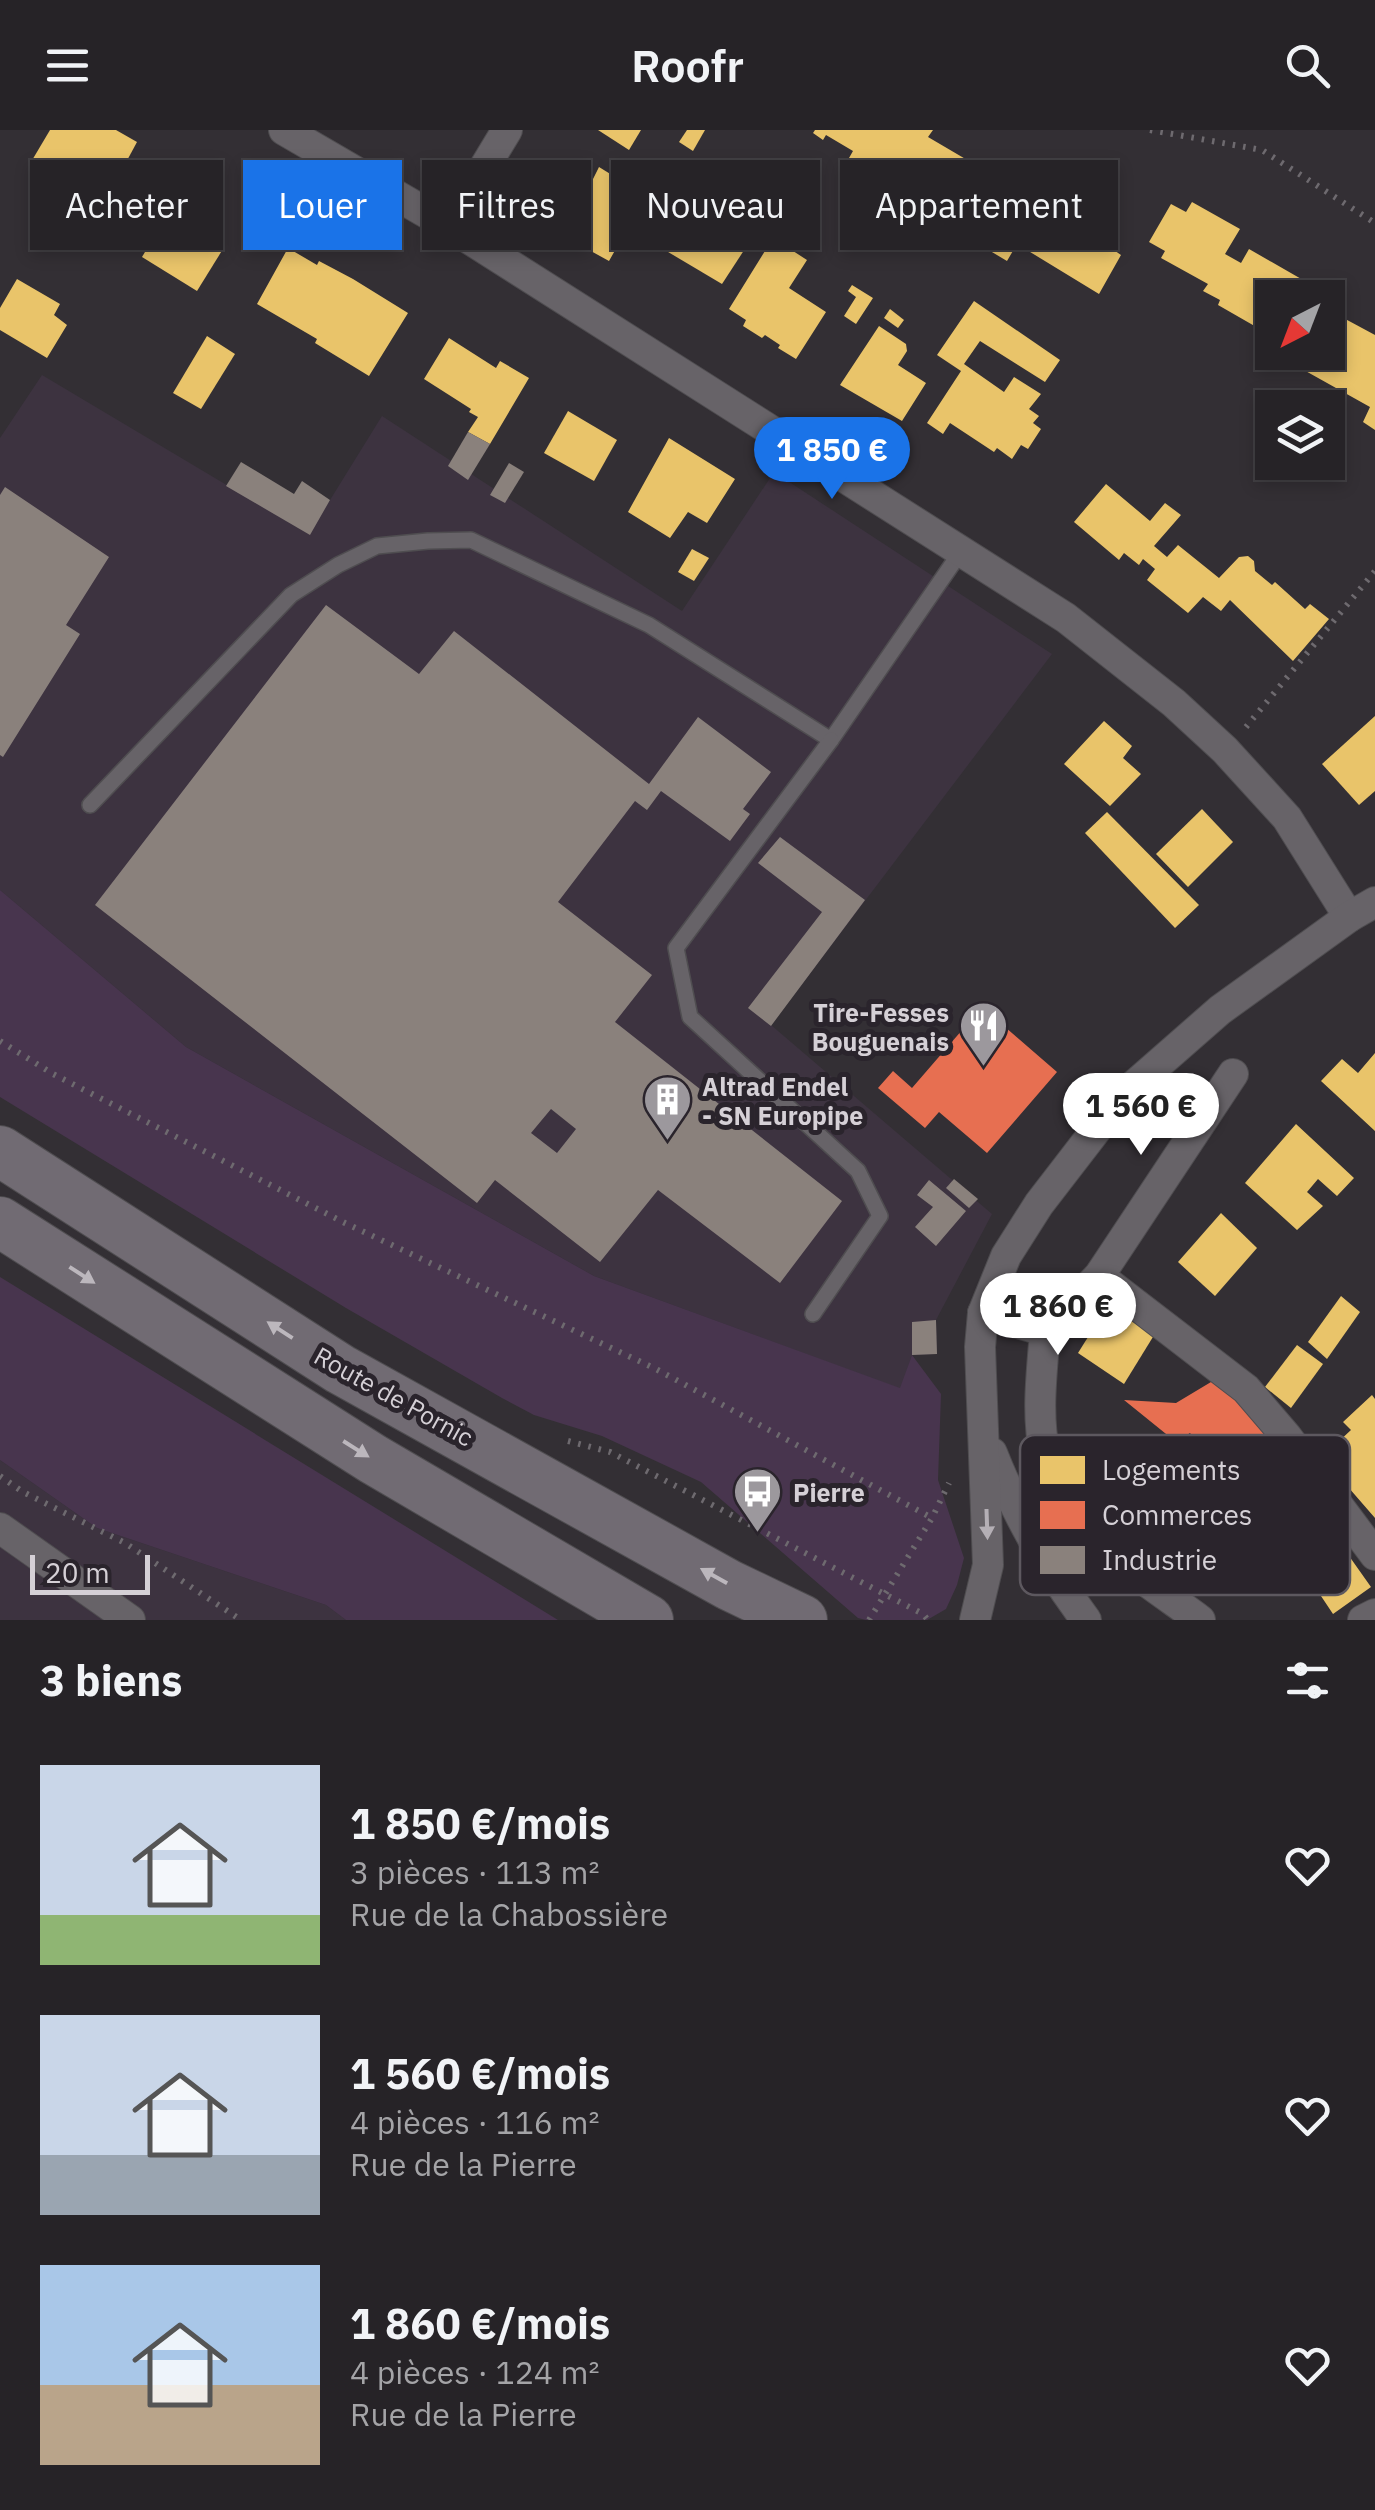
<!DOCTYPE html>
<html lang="fr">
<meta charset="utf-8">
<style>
:root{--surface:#262327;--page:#2e2b2f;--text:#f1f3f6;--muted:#a4a4a7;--line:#424044;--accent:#1a73e8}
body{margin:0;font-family:"IBM Plex Sans",sans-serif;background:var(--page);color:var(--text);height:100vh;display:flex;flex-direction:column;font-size:38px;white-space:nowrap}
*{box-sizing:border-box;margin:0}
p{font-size:32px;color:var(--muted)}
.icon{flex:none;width:55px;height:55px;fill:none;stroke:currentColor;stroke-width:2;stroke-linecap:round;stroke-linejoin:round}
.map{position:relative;height:1490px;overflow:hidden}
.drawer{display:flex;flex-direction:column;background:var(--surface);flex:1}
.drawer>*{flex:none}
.guide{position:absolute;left:30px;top:30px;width:1315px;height:90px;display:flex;gap:20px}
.needle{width:65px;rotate:222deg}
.buttons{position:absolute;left:1255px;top:150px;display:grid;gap:20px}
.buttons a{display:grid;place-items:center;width:90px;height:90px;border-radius:0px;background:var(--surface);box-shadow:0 5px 15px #0003,0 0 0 2px var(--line);font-size:50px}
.scale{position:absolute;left:30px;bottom:25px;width:120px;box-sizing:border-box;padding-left:10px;border:5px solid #d5d0d6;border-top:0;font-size:28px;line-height:35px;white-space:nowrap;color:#d5d0d6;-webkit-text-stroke:8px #2a242c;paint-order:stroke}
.price{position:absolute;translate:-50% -85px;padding:0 22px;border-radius:35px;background:#fff;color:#222;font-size:32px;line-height:65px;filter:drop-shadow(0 2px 5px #0008)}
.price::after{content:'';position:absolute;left:50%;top:60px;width:30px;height:22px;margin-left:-15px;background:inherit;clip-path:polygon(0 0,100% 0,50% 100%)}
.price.selected{background:var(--accent);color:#fff}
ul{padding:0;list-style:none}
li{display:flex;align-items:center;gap:30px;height:250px;padding:0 40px}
li span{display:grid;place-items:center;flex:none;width:280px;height:200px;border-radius:0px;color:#555}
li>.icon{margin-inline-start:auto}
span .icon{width:120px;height:120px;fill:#fffc;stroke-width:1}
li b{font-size:42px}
h2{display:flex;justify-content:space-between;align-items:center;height:120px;padding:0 40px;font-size:42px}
.pill{padding:0 35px;border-radius:0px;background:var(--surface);box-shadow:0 5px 15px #0003,0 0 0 2px var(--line);font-size:35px;line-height:90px}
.pill.selected{background:var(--accent);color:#fff}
header{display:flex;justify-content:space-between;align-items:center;height:130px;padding:0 40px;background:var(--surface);font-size:45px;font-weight:600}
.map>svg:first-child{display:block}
.built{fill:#3d3340}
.green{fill:#48354e}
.homes{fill:#e9c46a}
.shops{fill:#e76f51}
.industry{fill:#8a817c;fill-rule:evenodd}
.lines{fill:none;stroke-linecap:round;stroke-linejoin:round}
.lane-casing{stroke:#4f4d50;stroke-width:18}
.street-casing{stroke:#4f4d50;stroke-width:32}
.primary-casing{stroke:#4f4d50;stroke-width:52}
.path{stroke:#6e6a6f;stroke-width:6;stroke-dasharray:2.5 8;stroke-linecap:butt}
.lane{stroke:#676368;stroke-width:15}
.street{stroke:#676368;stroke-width:30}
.primary{stroke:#716b73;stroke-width:50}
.oneway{fill:#bcb7bd}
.oneway2{fill:#b4afb5}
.labels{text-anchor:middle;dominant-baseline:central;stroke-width:10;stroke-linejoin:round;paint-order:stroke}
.poi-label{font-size:25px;font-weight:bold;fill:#d5d0d6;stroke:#2a242c;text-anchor:start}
.street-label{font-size:25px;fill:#d5d0d6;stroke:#2a242c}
.key{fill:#2a242c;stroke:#5d585f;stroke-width:2.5}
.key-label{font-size:28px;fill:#d5d0d6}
</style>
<header><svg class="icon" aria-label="menu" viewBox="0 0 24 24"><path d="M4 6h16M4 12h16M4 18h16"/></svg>Roofr<svg class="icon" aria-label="search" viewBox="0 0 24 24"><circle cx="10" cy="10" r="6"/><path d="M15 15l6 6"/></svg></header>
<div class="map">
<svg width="1375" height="1490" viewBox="0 0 1375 1490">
<rect width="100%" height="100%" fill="#332f34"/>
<g class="built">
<polygon points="42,245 309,404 382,286 682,481 774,342 1052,524 771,895 992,1084 936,1190 937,1224 912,1225 901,1259 594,1146 186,917 0,760 0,308"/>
<polygon points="0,1330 97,1398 326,1475 346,1490 0,1490"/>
</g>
<g class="green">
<polygon points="0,760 186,917 594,1146 900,1258 912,1225 941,1264 938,1350 964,1428 957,1455 946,1479 927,1490 866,1490 858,1488 701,1352 602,1306 534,1285 502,1268 346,1178 0,967"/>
<polygon points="0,1147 558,1490 346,1490 326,1475 97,1398 0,1330"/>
</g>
<g class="homes">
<polygon points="50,0 116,0 137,12 103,75 31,32"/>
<polygon points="598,0 641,0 629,20"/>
<polygon points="687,0 705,0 693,21 679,12"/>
<polygon points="815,0 933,0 928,7 974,34 966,47 1011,73 1019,60 1042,74 1051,58 1074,72 1066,87 1110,113 1108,116 1121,125 1099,164 1017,114 1007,131 940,91 937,96 922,87 933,69 901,50 892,65 845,35 853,21 826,5 823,10 813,3"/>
<polygon points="554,31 592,51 599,37 646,66 609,131 540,93 543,86 527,77"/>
<polygon points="687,69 752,108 722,154 658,116"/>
<polygon points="1192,72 1240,99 1225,124 1241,133 1249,119 1343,173 1336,184 1375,205 1375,300 1363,292 1370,277 1302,239 1309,227 1301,222 1328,222 1328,168 1272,168 1272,206 1218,175 1220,170 1203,161 1208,154 1161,128 1165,121 1149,112 1171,74 1186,82"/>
<polygon points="167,85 223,119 197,161 142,127"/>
<polygon points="773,108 807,130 789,158 826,182 796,229 778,218 780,215 765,205 762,208 743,196 746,190 729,179"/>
<polygon points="288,118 317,135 319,131 353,149 408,183 369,246 315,213 317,209 257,174"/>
<polygon points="17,149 60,174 54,185 67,195 47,228 0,200 0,178"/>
<polygon points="852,155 873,168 856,194 844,186 856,167 848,161"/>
<polygon points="974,171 1060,230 1045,252 980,211 964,234 1004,262 1014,247 1041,264 1029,279 1039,286 1033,293 1041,299 1028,319 1021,315 1012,329 997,318 994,322 950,293 943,304 927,293 961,241 937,225"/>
<polygon points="890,179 904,190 898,198 884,188"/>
<polygon points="879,196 906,214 907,221 898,235 926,253 902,291 840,255"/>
<polygon points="207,206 235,224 201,279 173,263"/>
<polygon points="449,208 496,238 500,231 529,248 490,314 468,302 478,287 469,282 471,279 424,249"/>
<polygon points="568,281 617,310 594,351 544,323"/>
<polygon points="669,308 735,349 707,393 688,382 670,408 628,382"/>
<polygon points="1106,354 1150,391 1165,373 1181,385 1154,416 1167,427 1178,415 1219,448 1239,427 1248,426 1254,431 1255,441 1272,455 1275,452 1305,479 1310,474 1329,489 1293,531 1230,470 1221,481 1203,467 1188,483 1147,450 1155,439 1143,429 1139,435 1124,423 1119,430 1074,392"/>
<polygon points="692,419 709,428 694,451 678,442"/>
<polygon points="1375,586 1375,661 1359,675 1322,634"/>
<polygon points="1104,591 1132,616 1123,628 1141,644 1110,676 1064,634"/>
<polygon points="1202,679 1233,712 1188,757 1156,724"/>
<polygon points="1107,682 1199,775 1175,798 1085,703"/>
<polygon points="1375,923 1375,1001 1321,951 1342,929 1358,943"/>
<polygon points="1296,994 1354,1048 1337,1066 1318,1049 1307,1062 1323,1076 1297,1100 1245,1053"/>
<polygon points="1221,1083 1257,1118 1215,1166 1178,1132"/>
<polygon points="1341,1166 1360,1182 1327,1229 1308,1212"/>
<polygon points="1110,1172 1156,1202 1124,1254 1078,1223"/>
<polygon points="1297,1215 1323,1234 1291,1278 1265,1257"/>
<polygon points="1372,1265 1375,1269 1375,1388 1322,1327 1351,1300 1343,1292"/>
<polygon points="1303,1368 1320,1396 1325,1392 1371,1457 1333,1484 1287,1415 1251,1437 1236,1406"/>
</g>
<g class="shops">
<polygon points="982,877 1057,942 987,1023 939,982 925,998 878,958 893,941 912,958"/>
<polygon points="1216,1249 1254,1289 1308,1365 1224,1412 1202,1379 1222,1367 1185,1320 1197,1312 1190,1303 1176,1312 1124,1270 1176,1273"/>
</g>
<g class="industry">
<polygon points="468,302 490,314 468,350 448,336"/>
<polygon points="241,332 294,364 302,351 330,370 310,405 226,356"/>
<polygon points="509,333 524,342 505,373 490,365"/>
<polygon points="5,357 109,427 66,495 80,504 3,627 0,625 0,365"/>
<path d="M326,475L419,544L454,501L649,654L698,587L771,642L743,679L750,684L730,711L661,661L647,680L635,671L558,772L652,845L615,892L842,1071L780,1153L658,1060L600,1132L495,1050L477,1073L95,775ZM551,979L576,999L557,1023L531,1003Z"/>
<polygon points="780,707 865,770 771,896 748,878 822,782 758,733"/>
<polygon points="954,1049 978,1069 969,1078 946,1058"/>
<polygon points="929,1050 966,1081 936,1116 915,1097 933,1077 917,1065"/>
<polygon points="936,1190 937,1224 912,1225 912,1192"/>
</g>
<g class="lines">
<defs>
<g id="lane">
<polyline points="90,675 291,465 338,435 377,416 428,411 471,410 649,495 831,610 962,420"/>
<polyline points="813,1184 880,1086 858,1041 690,887 676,818 831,610"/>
</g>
<g id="street">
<polyline points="284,0 449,96 1066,488 1174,573 1225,620 1287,688 1349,787"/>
<polyline points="449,96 507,0"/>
<polyline points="1099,1146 1246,1259 1287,1307 1375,1425"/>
<polyline points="983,1183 1045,1201 1099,1146 1233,944"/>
<path d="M1045,1201C1042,1242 1036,1284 1045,1325C1062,1401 1142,1447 1200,1490"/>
<path d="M992,1323C1016,1384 1047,1438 1086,1490"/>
<polyline points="0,1398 130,1490"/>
<polyline points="975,1490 988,1435 980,1217 983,1183 1006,1126 1039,1074 1123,965 1220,880 1349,787 1375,772"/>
<polyline points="1363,1490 1375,1484"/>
</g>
<g id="primary">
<polyline points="0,1021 340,1239 729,1455 802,1490"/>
<polyline points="0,1092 373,1329 648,1490"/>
</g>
</defs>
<use href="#lane" class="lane-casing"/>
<use href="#street" class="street-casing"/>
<use href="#primary" class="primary-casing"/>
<g class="path">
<polyline points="1150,0 1262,20 1375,93"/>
<polyline points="1246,597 1375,441"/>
<polyline points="0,911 53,944 345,1093 656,1239 932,1388"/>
<polyline points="568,1311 610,1322 923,1484 928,1490"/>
<polyline points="0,1346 23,1362 125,1413 241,1490"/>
<polyline points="869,1490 932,1388 949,1353"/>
</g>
<use href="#lane" class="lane"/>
<use href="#street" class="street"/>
<use href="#primary" class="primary"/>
</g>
<defs><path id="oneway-solid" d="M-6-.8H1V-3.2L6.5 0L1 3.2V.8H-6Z" transform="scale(2.5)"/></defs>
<g class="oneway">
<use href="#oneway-solid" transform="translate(82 1145) rotate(33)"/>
<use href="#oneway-solid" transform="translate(280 1200) rotate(-147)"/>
<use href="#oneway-solid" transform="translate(356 1319) rotate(32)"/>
<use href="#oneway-solid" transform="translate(714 1446) rotate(-151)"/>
</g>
<use class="oneway2" href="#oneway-solid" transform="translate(987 1394) rotate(88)"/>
<defs>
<symbol id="restaurant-pin" viewBox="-11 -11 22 30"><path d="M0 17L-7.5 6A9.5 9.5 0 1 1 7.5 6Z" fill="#9c989d" stroke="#2a242c"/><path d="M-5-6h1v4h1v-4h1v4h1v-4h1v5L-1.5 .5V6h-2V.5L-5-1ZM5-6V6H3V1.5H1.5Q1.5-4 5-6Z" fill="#fff"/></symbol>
<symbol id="building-pin" viewBox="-11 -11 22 30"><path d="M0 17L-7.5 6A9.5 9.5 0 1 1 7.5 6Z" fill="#9c989d" stroke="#2a242c"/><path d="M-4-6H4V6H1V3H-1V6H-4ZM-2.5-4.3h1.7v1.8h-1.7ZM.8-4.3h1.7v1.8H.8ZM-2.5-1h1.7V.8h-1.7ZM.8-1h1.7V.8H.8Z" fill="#fff"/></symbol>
<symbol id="bus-pin" viewBox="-11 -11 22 30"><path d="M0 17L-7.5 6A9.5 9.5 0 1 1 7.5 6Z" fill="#9c989d" stroke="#2a242c"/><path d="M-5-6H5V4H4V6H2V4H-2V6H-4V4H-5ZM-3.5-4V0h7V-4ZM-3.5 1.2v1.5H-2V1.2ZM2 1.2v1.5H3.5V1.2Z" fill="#fff"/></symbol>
</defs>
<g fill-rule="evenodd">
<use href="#restaurant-pin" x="956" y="868" width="55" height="75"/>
<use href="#building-pin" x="640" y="942" width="55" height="75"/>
<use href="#bus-pin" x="730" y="1334" width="55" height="75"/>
</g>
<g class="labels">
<g class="poi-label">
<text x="949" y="882" text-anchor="end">Tire-Fesses<tspan x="949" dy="29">Bouguenais</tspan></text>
<text x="702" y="956">Altrad Endel<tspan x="702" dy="29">- SN Europipe</tspan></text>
<text x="793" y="1362">Pierre</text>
</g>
<g class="street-label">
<text transform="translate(394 1266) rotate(29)">Route de Pornic</text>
</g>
</g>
<rect x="1020" y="1305" width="330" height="160" rx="15" class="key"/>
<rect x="1040" y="1326" width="45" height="28" fill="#e9c46a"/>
<rect x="1040" y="1371" width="45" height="28" fill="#e76f51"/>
<rect x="1040" y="1416" width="45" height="28" fill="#8a817c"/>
<g class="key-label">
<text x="1102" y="1350">Logements</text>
<text x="1102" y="1395">Commerces</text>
<text x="1102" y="1440">Industrie</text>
</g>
</svg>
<div class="buttons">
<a><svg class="needle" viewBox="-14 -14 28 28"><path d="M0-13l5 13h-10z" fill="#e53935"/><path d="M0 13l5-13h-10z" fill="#a4a4a7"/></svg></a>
<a><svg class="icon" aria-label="layers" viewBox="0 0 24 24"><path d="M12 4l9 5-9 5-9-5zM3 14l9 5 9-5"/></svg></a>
</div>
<div class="scale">20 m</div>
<b class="price selected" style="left:832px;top:372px">1 850 €</b>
<b class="price" style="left:1141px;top:1028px">1 560 €</b>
<b class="price" style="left:1058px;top:1228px">1 860 €</b>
<div class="guide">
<a class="pill">Acheter</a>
<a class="pill selected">Louer</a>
<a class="pill">Filtres</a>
<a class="pill">Nouveau</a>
<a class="pill">Appartement</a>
</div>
</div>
<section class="drawer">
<h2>3 biens<svg class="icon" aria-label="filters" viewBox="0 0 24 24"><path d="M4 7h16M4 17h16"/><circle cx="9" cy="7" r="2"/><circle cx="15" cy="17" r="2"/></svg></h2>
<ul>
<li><span style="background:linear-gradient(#c9d6e8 75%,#8fb573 0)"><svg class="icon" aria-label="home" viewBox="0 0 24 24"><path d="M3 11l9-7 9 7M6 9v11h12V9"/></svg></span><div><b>1 850 €/mois</b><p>3 pièces · 113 m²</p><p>Rue de la Chabossière</p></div><svg class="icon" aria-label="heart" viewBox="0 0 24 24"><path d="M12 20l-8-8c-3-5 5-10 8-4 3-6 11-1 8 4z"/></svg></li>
<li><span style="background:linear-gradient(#c9d6e8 70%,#9aa5b1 0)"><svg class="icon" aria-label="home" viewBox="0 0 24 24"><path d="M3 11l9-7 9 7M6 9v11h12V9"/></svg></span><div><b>1 560 €/mois</b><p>4 pièces · 116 m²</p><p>Rue de la Pierre</p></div><svg class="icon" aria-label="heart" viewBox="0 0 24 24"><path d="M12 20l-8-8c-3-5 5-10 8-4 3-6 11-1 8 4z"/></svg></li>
<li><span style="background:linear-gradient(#a9c7e8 60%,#b9a48a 0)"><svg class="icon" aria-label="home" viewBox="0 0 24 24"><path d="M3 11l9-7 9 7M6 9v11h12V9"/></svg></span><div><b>1 860 €/mois</b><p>4 pièces · 124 m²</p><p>Rue de la Pierre</p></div><svg class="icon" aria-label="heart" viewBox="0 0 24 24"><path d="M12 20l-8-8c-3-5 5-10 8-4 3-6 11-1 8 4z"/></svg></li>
</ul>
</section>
